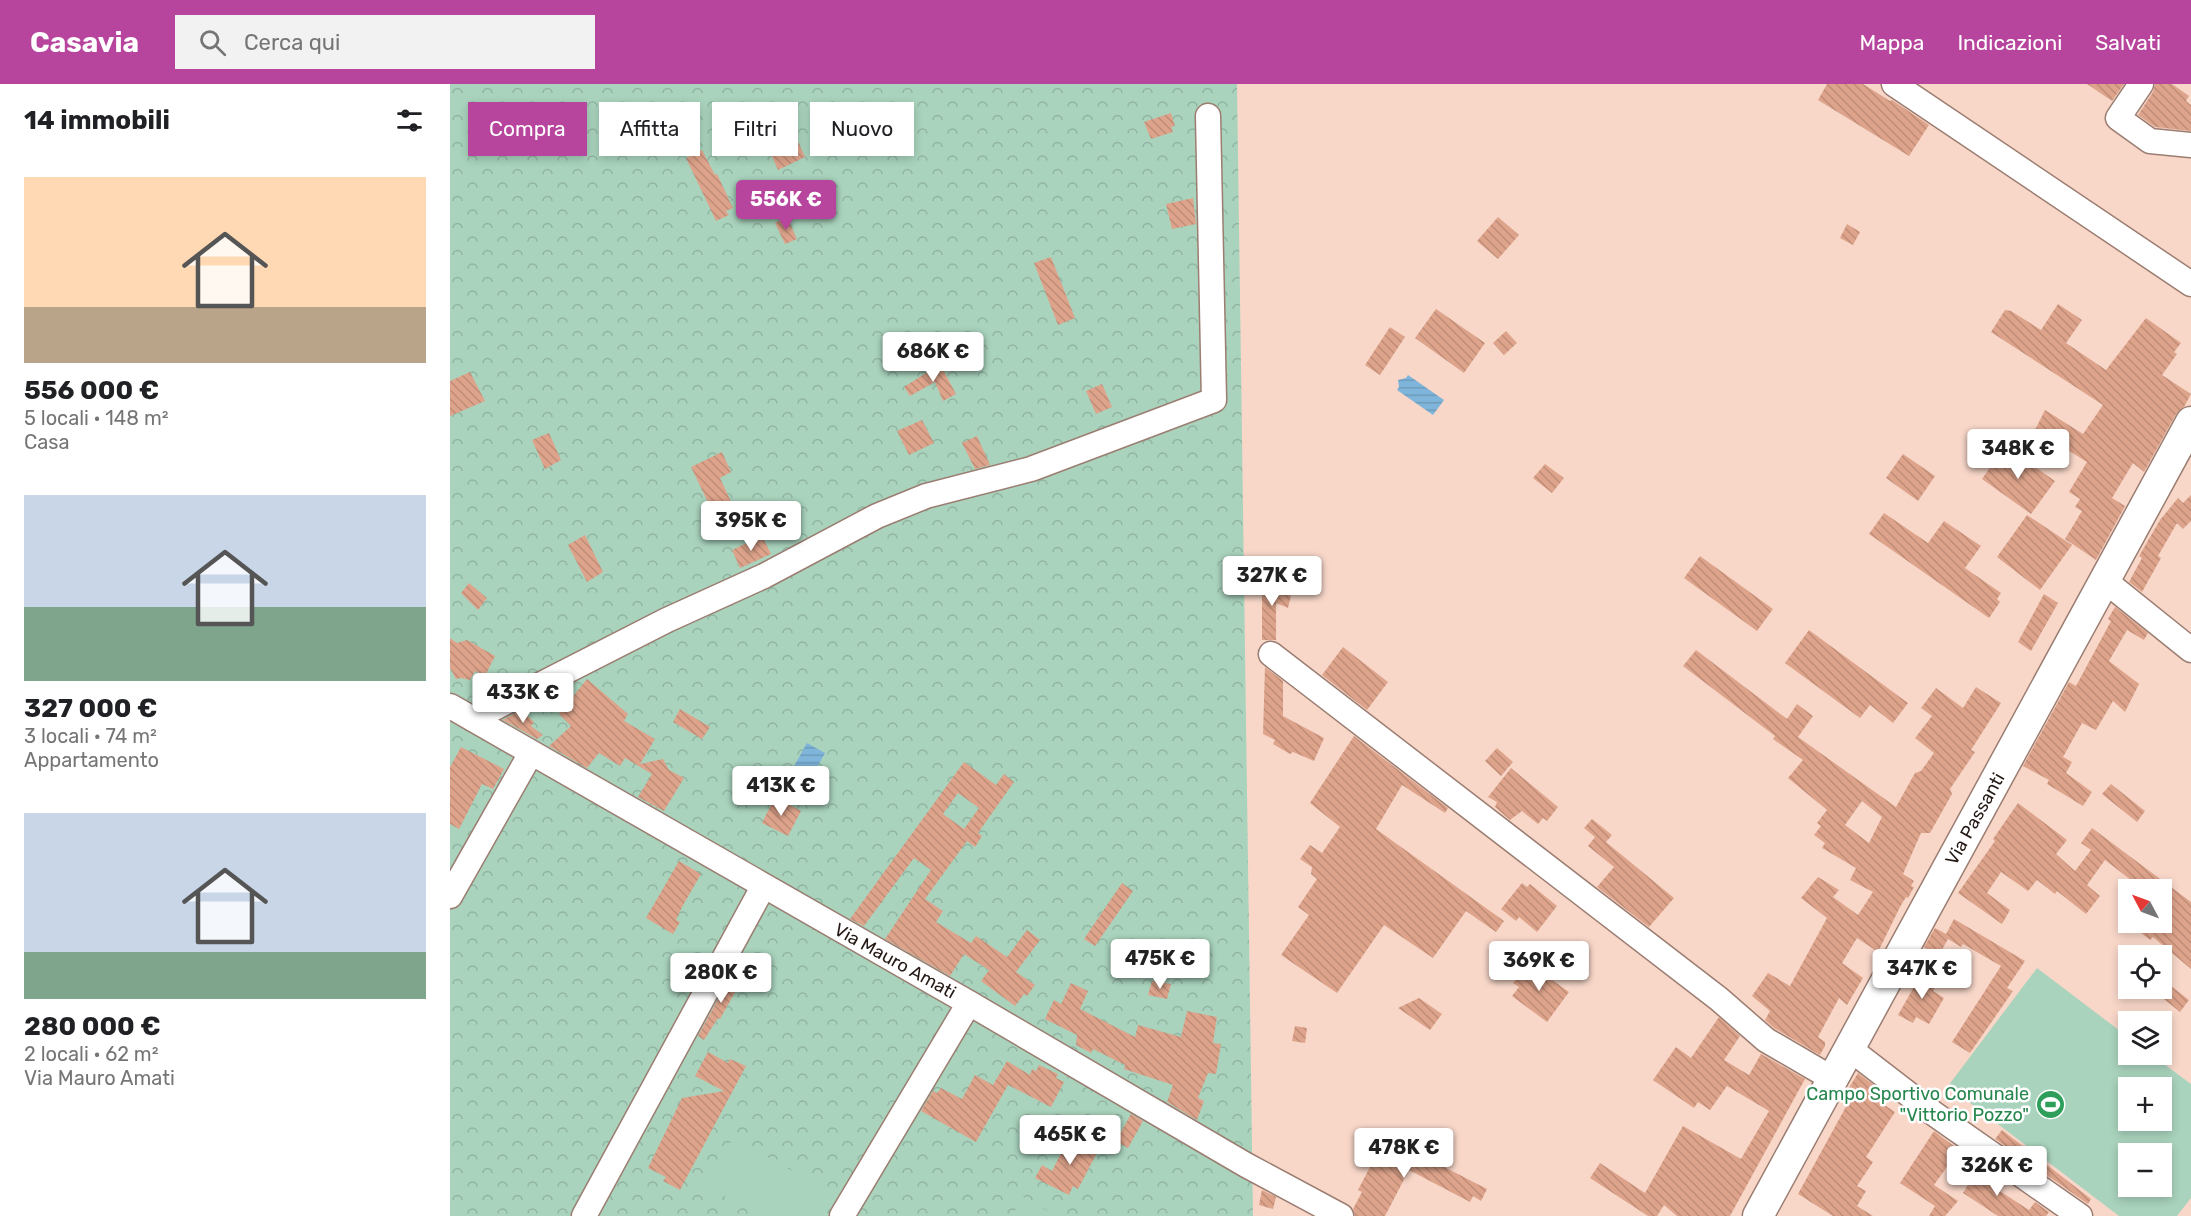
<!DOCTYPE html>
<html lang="it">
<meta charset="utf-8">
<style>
:root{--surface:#fff;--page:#f2f2f2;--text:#202124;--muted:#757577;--accent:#b7449d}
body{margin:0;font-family:Rubik,sans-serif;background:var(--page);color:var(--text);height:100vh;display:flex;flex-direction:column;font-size:22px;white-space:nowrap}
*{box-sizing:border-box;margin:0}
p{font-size:20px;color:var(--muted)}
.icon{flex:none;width:33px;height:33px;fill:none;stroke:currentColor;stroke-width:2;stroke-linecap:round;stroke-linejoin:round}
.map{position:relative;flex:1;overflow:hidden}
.drawer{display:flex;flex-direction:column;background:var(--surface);width:450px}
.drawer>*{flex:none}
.top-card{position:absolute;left:18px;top:18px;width:570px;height:54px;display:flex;gap:12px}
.needle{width:39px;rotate:311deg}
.buttons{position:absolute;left:1668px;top:795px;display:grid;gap:12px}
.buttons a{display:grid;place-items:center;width:54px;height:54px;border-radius:0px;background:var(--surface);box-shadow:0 3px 9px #0003;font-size:30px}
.price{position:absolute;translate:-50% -51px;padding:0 14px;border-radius:6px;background:#fff;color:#222;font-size:20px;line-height:39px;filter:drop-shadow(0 2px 3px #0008)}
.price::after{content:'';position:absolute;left:50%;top:36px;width:18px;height:14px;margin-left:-9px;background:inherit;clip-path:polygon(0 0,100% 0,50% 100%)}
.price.on{background:var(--accent);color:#fff}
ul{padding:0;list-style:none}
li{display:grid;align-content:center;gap:12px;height:318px;padding:0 24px}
li span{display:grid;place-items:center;height:186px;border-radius:0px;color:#555}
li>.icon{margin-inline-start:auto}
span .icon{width:108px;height:108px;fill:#fffc;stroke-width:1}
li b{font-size:26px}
h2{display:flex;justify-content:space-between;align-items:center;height:72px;padding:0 24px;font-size:26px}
.chip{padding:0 21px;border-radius:0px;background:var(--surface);box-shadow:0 3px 9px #0003;font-size:21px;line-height:54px}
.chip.on{background:var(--accent);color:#fff}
header{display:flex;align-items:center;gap:36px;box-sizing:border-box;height:84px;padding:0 30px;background:var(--accent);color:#fff}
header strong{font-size:28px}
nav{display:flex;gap:33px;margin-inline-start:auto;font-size:21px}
.search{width:420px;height:54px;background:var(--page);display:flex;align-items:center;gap:15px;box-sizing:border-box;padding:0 21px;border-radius:0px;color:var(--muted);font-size:22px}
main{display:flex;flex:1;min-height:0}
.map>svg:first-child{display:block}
.park{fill:url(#park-crowns)}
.pitch{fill:#a9d3bd;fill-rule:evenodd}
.water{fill:url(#water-rules)}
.building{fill:url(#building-back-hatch);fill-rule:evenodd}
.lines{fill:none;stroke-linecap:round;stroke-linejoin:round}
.minor-casing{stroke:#9b7d71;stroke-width:27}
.major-casing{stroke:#9b7d71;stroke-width:33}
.minor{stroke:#fff;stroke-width:24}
.major{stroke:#fff;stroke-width:30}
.labels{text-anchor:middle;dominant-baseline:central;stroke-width:5;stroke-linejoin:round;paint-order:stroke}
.street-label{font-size:18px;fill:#231813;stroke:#fff}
.leisure-label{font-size:18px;fill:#27864d;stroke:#fff;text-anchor:end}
</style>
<header>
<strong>Casavia</strong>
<div class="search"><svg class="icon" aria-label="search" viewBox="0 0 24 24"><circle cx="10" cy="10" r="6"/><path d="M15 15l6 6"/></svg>Cerca qui</div>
<nav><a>Mappa</a><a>Indicazioni</a><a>Salvati</a></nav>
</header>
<main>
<section class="drawer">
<h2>14 immobili<svg class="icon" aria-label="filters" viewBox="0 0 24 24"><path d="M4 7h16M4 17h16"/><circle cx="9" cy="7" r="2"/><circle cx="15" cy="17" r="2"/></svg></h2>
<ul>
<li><span style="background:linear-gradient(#ffd9b3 70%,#b9a48a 0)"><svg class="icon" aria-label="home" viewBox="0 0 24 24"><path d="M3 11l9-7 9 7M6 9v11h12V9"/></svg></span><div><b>556 000 €</b><p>5 locali · 148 m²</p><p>Casa</p></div></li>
<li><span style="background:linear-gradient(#c9d6e8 60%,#7fa58c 0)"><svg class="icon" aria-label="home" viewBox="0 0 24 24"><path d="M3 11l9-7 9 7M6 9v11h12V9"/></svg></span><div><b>327 000 €</b><p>3 locali · 74 m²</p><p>Appartamento</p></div></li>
<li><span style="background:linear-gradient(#c9d6e8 75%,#7fa58c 0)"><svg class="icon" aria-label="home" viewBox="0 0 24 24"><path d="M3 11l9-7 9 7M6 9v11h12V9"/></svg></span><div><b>280 000 €</b><p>2 locali · 62 m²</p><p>Via Mauro Amati</p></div></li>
</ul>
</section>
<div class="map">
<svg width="1741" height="1132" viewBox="0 0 1741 1132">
<defs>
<pattern id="park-crowns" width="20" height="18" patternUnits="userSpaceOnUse" patternTransform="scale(1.5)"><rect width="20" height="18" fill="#a9d3bd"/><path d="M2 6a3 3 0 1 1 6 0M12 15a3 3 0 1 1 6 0" fill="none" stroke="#91b4a2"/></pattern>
<pattern id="water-rules" width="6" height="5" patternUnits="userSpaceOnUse" patternTransform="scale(1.5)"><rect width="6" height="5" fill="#7fb5da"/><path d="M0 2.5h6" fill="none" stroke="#6d9bba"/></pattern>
<pattern id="building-back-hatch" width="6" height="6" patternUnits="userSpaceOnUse" patternTransform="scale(1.5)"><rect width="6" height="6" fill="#dea48b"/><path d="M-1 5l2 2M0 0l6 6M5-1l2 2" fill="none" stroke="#be8c77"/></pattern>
</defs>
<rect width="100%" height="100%" fill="#f8d7c9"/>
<polygon class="park" points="0,0 787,0 803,1132 0,1132"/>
<g class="pitch">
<path d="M1587,884L1678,953V970L1702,971L1741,1000V1114L1727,1132H1669L1498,1002ZM1678,1004H1712V1036H1678ZM1678,1070H1712V1102H1678Z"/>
<polygon points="283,1054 384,1110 372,1132 311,1132 256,1102"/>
<polygon points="573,1113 606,1132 562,1132"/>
</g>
<g class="water">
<polygon points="958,291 994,316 983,331 947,306 949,303 948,296 956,294"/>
<polygon points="357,659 375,669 356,703 338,693"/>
</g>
<g class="building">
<polygon points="1377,0 1413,0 1440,17 1442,16 1479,41 1459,72 1368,16"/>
<polygon points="1637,0 1674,0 1662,17"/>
<polygon points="1705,0 1722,0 1739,12 1736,17 1741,21 1741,47 1705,43 1688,31 1703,8"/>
<polygon points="721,29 725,42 721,43 723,48 701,55 694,38"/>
<polygon points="341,42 355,73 328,86 314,54"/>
<polygon points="252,66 265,91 267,90 283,124 276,127 279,131 266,137 236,74"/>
<polygon points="743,114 746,140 722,145 716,120"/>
<polygon points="337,133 347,155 335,160 325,139"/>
<polygon points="1048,133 1069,151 1048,175 1027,157"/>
<polygon points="1397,140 1410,148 1403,161 1390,154"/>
<polygon points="601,173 625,234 608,241 584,179"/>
<polygon points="1608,220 1632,236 1616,259 1656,286 1696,234 1731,259 1724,268 1727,270 1712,291 1741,310 1734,323 1726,330 1694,388 1683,379 1662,414 1675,422 1646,476 1615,455 1632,427 1625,423 1630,415 1619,408 1637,378 1585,346 1595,326 1633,350 1653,321 1541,248 1555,226 1561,227 1591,246"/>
<polygon points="986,225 1035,259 1014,289 965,254"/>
<polygon points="940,243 955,253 930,291 915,281"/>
<polygon points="1056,247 1067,259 1054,271 1043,259"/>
<polygon points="490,280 506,310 493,317 485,298 460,312 454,303"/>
<polygon points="20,288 35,317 0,332 0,297"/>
<polygon points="652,300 662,323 646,330 636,307"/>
<polygon points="472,336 484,359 459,371 447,347"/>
<polygon points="99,349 111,376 95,385 82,356"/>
<polygon points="527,352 540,381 525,385 512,359"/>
<polygon points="1555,362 1605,397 1581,430 1532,395"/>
<polygon points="272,368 281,388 270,394 286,428 267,437 241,383"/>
<polygon points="1453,370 1485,392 1468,417 1436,394"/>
<polygon points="1095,380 1114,394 1102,409 1083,394"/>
<polygon points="1741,411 1741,437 1733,445 1727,439 1708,472 1711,474 1692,508 1679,498 1692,474 1689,472 1710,436 1728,414 1733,419"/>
<polygon points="1434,429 1478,459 1494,437 1531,462 1515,484 1551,509 1547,515 1550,518 1539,534 1419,450"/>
<polygon points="1577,431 1622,461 1590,506 1547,473"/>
<polygon points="135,451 153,488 137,498 118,461"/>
<polygon points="312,452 321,470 290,484 282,466"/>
<polygon points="1250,472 1323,525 1307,547 1234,494"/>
<polygon points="812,489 841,512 838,524 826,519 826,556 812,556"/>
<polygon points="19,499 37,514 28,526 11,509"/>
<polygon points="1594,510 1608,519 1581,567 1568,558"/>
<polygon points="1665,523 1698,549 1694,556 1677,546 1659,577 1689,600 1675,628 1663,617 1646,646 1632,639 1613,673 1622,678 1616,689 1642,708 1633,722 1597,700 1599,696 1573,682 1619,598 1626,602 1661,537 1658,535"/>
<polygon points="1359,546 1458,619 1443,639 1420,621 1410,634 1335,579"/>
<polygon points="0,554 7,559 17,556 45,572 35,592 25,587 20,596 11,594 6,595 0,584"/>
<polygon points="893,563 938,598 917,626 872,591"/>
<path d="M1246,566L1337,635L1347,620L1363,632L1348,653L1446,723L1465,689L1471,687L1484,669L1465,654L1482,632L1471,624L1486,604L1513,624L1526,603L1551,619L1521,666L1525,668L1500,705L1502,710L1480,749H1471L1453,790L1464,797L1461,802L1464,803L1458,814L1456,813L1450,823L1428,868L1407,854L1392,879L1413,894L1397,921L1389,914L1368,953L1375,958V962L1370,971L1324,944L1315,936L1320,927L1302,912L1318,889L1340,902L1377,834L1351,814L1368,793L1389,806L1383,813L1408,831L1423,808L1400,796L1406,784L1372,764L1375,759L1364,751L1371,742L1367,739L1377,726L1338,694L1353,676L1323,655L1325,652L1233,582ZM1412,717L1432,733L1419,759L1395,741Z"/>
<polygon points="815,583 833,597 833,632 874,654 864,677 843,668 840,670 823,660 825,656 813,650"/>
<polygon points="137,595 178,630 174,637 205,655 190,680 213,675 219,686 234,694 214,727 188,713 202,690 175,674 170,682 149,669 137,684 99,662 121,642 109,630"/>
<polygon points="230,625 260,643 252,655 223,638"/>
<polygon points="71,626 84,638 81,642 93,651 87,655 53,636"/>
<polygon points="904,652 998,724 995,729 952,701 926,745 1054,837 1046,848 1016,827 983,874 934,841 887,909 831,871 859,831 848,823 867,795 861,790 862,783 850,775 860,761 872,769 890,743 860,719"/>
<polygon points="11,663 54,685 43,705 32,700 9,745 0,740 0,683"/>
<polygon points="1047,664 1063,678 1051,692 1035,677"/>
<path d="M514,678L546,701L554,690L564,698L528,749L532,752L525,763L517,757L475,815L493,827L486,838L521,859L526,852L557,873L577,846L590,856L566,888L585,901L577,912L574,910L565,922L531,897L539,886L514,870L500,892L435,855L481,786L464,774L414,842L400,835ZM508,709L529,724L514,745L493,730Z"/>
<polygon points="1061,684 1108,723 1097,737 1093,734 1088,740 1072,727 1060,736 1045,723 1047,718 1038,713"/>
<polygon points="1661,700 1695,727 1687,738 1652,710"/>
<polygon points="325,713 351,727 338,752 312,739"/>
<polygon points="1568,719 1617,756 1606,770 1625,787 1641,766 1631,759 1642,744 1741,818 1741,885 1703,853 1700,856 1677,838 1712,838 1712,806 1694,806 1655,776 1637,801 1650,812 1636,830 1607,807 1605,810 1587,796 1578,807 1551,788 1537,809 1560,826 1552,840 1508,809 1545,757 1543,755"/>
<polygon points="1142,735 1162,751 1156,758 1224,814 1199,843 1147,803 1164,783 1138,762 1145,753 1134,744"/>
<polygon points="229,777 251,790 232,823 226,836 230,838 223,850 196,834"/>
<polygon points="672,799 683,807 645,862 634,855"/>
<polygon points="1072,799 1077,803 1080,800 1107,822 1087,848 1069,833 1066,837 1051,825"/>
<polygon points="1504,835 1575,877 1557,904 1563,907 1520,969 1502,958 1551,882 1513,860 1511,863 1498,855 1489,871 1474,863 1485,844 1496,850"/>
<polygon points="1078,879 1119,908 1097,938 1062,912 1069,903 1063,899"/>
<polygon points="1473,887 1489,897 1483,907 1494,914 1479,940 1466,933 1463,939 1448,931"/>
<polygon points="283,888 293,894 270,935 268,934 254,956 248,952"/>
<polygon points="1712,895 1739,916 1730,928 1700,904 1712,904"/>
<polygon points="702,897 721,900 717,915 698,911"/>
<polygon points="621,899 638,907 630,925 685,953 688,941 731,953 737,927 767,933 763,959 771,960 766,990 758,989 748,1014 754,1017 747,1036 717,1018 723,1001 674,985 675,981 643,965 641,969 626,961 627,951 595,935 604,916 611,920"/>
<polygon points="969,914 992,930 980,946 948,924"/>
<polygon points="1269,933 1290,952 1274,976 1299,991 1311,970 1355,995 1280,1132 1227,1132 1214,1121 1207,1132 1198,1132 1140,1094 1150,1079 1195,1109 1233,1042 1291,1075 1319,1027 1277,1002 1260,1026 1248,1018 1244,1024 1203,996 1226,963 1241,974"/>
<polygon points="845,942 857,944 855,959 842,957"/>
<polygon points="258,968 278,979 280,975 296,982 230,1106 213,1097 216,1093 198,1084 232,1014 274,1007 245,992"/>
<polygon points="557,977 580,991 582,985 586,987 589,981 608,990 606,994 614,998 601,1023 558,1001 526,1058 471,1027 483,1007 487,1009 491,1004 512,1015 525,991 543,1001"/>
<polygon points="1408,989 1438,1012 1433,1020 1445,1028 1416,1073 1423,1078 1407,1102 1416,1107 1407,1122 1423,1132 1383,1132 1348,1110 1398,1019 1394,1012"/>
<polygon points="681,1030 693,1037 678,1064 666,1057"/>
<polygon points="1552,1046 1641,1115 1638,1120 1545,1055"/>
<polygon points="1484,1047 1509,1066 1484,1101 1508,1117 1495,1132 1479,1132 1485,1122 1450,1099"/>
<polygon points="621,1050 649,1065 628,1105 623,1102 619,1111 585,1094 592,1081 602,1087"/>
<polygon points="944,1057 1037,1105 1031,1117 1023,1112 1020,1118 959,1086 935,1132 905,1132 903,1125 912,1108 908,1106 920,1083 910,1077 919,1060 937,1069"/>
<polygon points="1531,1080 1548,1092 1542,1102 1579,1126 1585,1118 1599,1128 1596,1132 1548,1132 1513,1109"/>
<polygon points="812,1106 826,1113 823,1125 809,1121"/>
</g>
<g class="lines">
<defs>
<g id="minor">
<polyline points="1444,0 1741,200"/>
<polyline points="1691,0 1668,34 1700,57 1741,61"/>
<polyline points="1654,496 1741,566"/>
<polyline points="821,570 1269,915 1316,956 1383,995"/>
<polyline points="0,622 519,919 796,1081 891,1132"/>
<polyline points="23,635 217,536 314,492 427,432 476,412 581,385 764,316 758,32"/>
<polyline points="0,812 81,669"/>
<polyline points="1400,965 1483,1029 1630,1132"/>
<polyline points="134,1132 313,803"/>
<polyline points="392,1132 519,919"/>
</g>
<polyline id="major" points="1308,1132 1741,338"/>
</defs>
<use href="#minor" class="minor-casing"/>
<use href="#major" class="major-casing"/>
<use href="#minor" class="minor"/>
<use href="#major" class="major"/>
</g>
<defs>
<symbol id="stadium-disc" viewBox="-11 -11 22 22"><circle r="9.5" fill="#2e9e5b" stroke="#fff"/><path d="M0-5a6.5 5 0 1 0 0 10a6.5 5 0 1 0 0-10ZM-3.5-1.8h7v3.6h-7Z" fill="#fff"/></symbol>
</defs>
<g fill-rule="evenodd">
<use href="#stadium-disc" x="1584" y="1004" width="33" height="33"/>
</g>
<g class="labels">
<g class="street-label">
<text transform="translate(1525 735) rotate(-61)">Via Passanti</text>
<text transform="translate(445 877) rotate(29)">Via Mauro Amati</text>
</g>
<g class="leisure-label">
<text x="1579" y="1010">Campo Sportivo Comunale<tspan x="1579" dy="21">"Vittorio Pozzo"</tspan></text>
</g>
</g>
</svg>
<div class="buttons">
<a><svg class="needle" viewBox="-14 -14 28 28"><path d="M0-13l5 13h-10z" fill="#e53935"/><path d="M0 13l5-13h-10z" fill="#757577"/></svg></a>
<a><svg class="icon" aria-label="locate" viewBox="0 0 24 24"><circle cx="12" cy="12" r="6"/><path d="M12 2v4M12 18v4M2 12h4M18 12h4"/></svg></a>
<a><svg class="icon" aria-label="layers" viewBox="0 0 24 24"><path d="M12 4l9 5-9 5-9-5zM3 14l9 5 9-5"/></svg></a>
<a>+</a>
<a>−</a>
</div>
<b class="price on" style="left:336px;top:147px">556K €</b>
<b class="price" style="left:483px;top:299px">686K €</b>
<b class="price" style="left:1568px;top:396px">348K €</b>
<b class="price" style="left:301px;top:468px">395K €</b>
<b class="price" style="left:822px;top:523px">327K €</b>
<b class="price" style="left:73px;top:640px">433K €</b>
<b class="price" style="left:331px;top:733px">413K €</b>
<b class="price" style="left:710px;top:906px">475K €</b>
<b class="price" style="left:1089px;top:908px">369K €</b>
<b class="price" style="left:1472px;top:916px">347K €</b>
<b class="price" style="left:271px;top:920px">280K €</b>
<b class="price" style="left:620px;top:1082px">465K €</b>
<b class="price" style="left:954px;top:1095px">478K €</b>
<b class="price" style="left:1547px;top:1113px">326K €</b>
<div class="top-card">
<a class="chip on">Compra</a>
<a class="chip">Affitta</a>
<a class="chip">Filtri</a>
<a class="chip">Nuovo</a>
</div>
</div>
</main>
